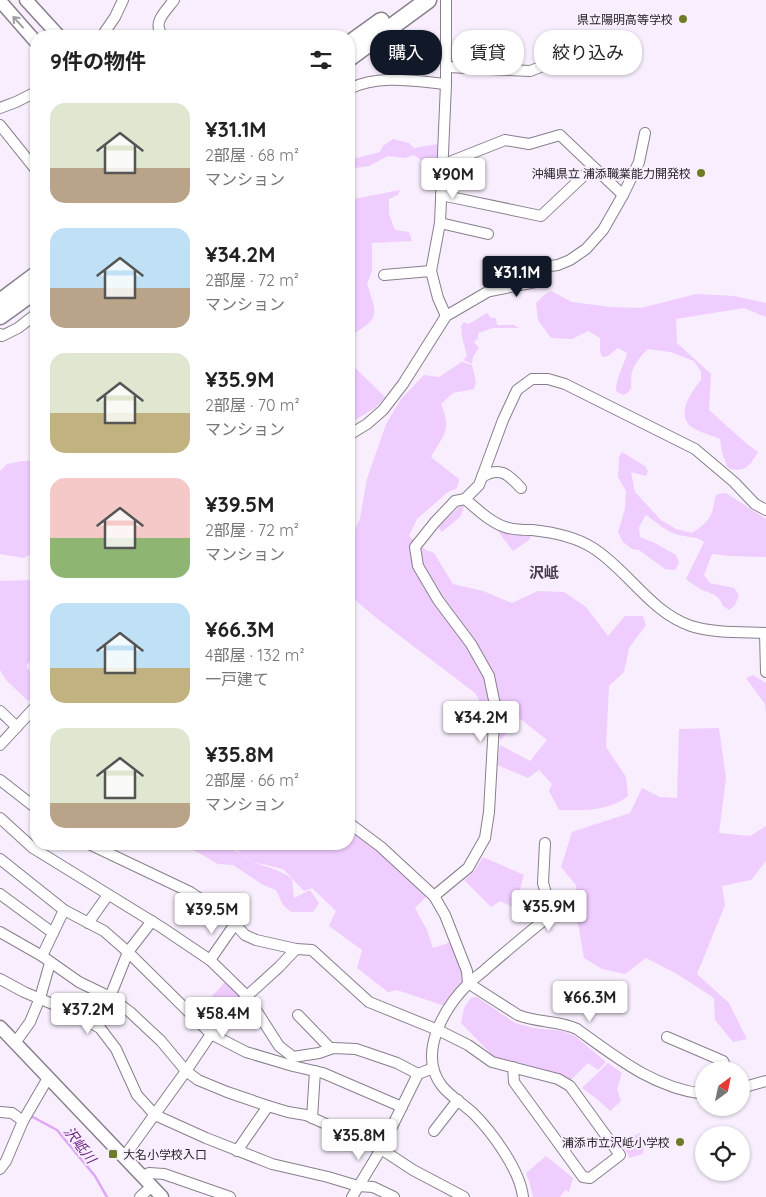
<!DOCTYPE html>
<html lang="ja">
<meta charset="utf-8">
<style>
:root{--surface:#fff;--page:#f6f6f6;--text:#222;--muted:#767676;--accent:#111827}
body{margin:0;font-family:Quicksand,"Noto Sans JP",sans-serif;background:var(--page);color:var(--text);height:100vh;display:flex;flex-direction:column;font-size:19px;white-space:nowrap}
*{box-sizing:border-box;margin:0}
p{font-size:16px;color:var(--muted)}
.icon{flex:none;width:28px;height:28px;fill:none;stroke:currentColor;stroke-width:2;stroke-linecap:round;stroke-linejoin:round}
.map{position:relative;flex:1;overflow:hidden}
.drawer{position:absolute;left:30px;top:30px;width:325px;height:820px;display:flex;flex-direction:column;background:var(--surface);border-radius:20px;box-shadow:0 1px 4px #0004}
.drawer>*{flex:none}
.guide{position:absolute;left:370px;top:30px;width:320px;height:45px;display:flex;gap:10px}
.needle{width:32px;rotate:33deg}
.tools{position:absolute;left:695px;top:1061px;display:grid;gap:10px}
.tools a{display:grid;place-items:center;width:55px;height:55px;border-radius:50%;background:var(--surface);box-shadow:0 1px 4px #0004;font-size:25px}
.price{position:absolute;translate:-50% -42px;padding:0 11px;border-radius:5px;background:#fff;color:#222;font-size:16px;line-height:32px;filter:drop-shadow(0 1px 2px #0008)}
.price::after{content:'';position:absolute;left:50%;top:30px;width:15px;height:11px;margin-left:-8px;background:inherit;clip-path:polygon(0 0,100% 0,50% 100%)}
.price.selected{background:var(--accent);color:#fff}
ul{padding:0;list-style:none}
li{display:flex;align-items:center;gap:15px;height:125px;padding:0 20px}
li span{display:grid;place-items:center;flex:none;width:140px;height:100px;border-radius:15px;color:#555}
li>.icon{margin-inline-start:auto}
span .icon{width:60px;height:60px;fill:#fffc;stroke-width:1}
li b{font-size:21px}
h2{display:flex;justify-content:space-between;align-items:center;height:60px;padding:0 20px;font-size:21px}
.tag{padding:0 18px;border-radius:20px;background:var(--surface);box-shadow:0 1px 4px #0004;font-size:18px;line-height:45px}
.tag.selected{background:var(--accent);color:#fff}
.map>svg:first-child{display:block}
.green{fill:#f0cdff}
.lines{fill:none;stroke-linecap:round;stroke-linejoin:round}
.stream{stroke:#dfa5f7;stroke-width:2.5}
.minor-casing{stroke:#887f8c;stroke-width:12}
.tertiary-casing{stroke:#887f8c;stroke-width:15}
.trunk-casing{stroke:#887f8c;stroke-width:19}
.minor{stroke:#fff;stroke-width:10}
.tertiary{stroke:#fff;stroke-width:12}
.trunk{stroke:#fff;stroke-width:16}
.oneway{stroke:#9d9c9e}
.poi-dot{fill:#6e7b27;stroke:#f8eefd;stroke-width:2}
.labels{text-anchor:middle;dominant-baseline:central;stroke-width:4;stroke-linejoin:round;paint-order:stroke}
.poi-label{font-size:12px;fill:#262328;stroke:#f8eefd;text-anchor:end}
.water-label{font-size:14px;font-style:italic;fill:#6c2684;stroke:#f8eefd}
.quarter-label{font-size:15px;font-weight:bold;fill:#453d49;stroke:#f8eefd}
</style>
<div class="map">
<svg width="766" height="1197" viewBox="0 0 766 1197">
<rect width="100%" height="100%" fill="#f8eefd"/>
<g class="green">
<polygon points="616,42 622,49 619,56 613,57 600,49 601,47"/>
<polygon points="393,139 409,143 414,148 438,144 435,171 414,155 404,158 388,156 369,166 349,169 349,160 380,152 383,146"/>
<path d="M400,190L398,195L389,199V214L395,230L409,232L412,241L372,243V271L367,284C377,314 381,319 349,336V200Z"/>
<path d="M551,291L572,302L610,307L641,308L696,294L734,296L766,303V317L744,308L676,319L677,343L711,374L709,410L747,444L758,452C750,465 745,474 728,468L722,453L720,439C712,435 697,432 690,426C676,413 692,391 701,380V372L694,361L670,352L648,349C642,355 635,362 632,372C629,382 636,390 623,395L616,391C616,377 624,366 627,353L618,348L608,356L602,357L600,351V338L588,331L572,339L551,338L538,320L536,303L544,295Z"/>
<polygon points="487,313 491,318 496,318 497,325 514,325 519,328 493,328 478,333 478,338 474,342 479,348 473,357 472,364 463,360 467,356 462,337 461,326 464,322 469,324"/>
<polygon points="349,362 385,397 376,407 349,424"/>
<path d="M462,362L472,365L476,382L474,389L453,393L441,404C452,430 444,434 431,457L459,479L457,488L448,492L417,519L409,536L426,550L434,553L453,584L483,591L512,603L538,591L564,592L586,607L608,636L625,616H643L646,625L629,648L624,672L609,686L606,747L626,777L628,796C608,812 584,810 559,810L549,791L552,784L539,770L528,778L497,765L500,745L530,761L547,740L519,718L501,740L475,693L379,620L349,595V545L360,518L367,479L386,424L401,399L424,375L439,377Z"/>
<path d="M622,452L645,466L648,471L646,476L631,472L635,492L661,520L676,529L692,533C701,527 710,521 713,509C714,504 714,499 717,494L726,493L766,519V557L731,556L712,554L704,575L710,583L734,588L739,595L735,605L729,610L723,606C719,594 711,594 700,589C695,586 690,582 686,579L704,542C695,535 684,538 673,533C663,529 655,521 646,515L639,527L640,537L655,543L676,555L679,563L675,570L665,569L639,550L632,549L623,542L618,532L625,509L626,491L618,477L619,457Z"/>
<polygon points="23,461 36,461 36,551 24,558 0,554 0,471 7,464"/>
<polygon points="460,506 464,506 461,516 442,532 438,527"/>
<polygon points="497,530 531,536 529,540 513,551"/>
<polygon points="36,580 36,658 27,664 27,668 36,678 36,693 28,701 6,680 0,670 0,581"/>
<polygon points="753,675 766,683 766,712 765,704 746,678"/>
<polygon points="719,728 726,778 719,833 750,836 766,826 766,861 751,880 722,886 725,905 697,974 729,1003 747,1039 733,1042 715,1020 714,998 677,974 646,958 625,974 602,969 584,958 577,917 576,885 561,867 572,832 630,813 642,788 660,797 677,798 679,729"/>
<path d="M349,828C379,850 402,868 426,897L415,908L427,930L433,948L451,942L460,962L463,983L445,1006L397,990L388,992L357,968L362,950L329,926L336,911L312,888L304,891L283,869L254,862L243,855C258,868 277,866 292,879L294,898L310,890L319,903L313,912H291L283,905L276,890L263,885L233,865L218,864L190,848L176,847L169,844H231L226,847L240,853L234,844H349Z"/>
<polygon points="483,857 524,875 515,908 500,901 491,907 464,880 474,871"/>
<polygon points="226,981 241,996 216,1023 208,1025 196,1014"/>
<polygon points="477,997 515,1023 534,1028 563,1031 575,1036 606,1062 598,1070 588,1063 570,1081 494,1057 461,1023 464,1008 471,998"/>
<polygon points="608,1063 622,1073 617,1089 621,1101 610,1111 597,1099 582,1088"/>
<polygon points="640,1133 644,1143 643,1154 629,1158 628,1154 620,1143"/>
<polygon points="546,1156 573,1178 569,1192 565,1190 560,1197 533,1197 530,1184 526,1173"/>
</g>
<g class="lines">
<polyline class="stream" points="29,1115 57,1130 95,1176 107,1197"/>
<defs>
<g id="minor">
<polyline points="102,36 115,17 123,0"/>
<path d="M163,36C151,23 166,11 174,0"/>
<polyline points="447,67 530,71 572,55"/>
<path d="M349,89C379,74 414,81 446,84"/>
<polyline points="0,108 16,102 36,92"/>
<polyline points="0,125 36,170"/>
<polyline points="442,165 505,140 529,144 560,135 623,195"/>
<polyline points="441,195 541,216 593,167"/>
<polyline points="440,223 488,234"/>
<polyline points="384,275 431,271"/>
<polyline points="490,291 541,281"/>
<polyline points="446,316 438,298 431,271 440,223 446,84 446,0"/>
<polyline points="0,334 2,336 18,328 36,314"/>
<polyline points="349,435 367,424 383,410 403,384 446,316 489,291 504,278 520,270 558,265 570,260 586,249 603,230 623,195 639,162 645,133"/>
<path d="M482,477C500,466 508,474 521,488"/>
<path d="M465,499C477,509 490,522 505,527C514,530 523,530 532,530C551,532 576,537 593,548C628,570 650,612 691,626C712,633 743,632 766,633"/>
<polyline points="765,633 766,672"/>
<polyline points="0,711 17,727"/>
<polyline points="0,745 36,706"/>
<polyline points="0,780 36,808"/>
<polyline points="0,818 33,848 161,927 210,960 247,996 279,1046 293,1057 319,1053 333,1048 356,1049 397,1063 418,1074"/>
<polyline points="349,823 381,847 434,896 445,915 467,971 468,983"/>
<polyline points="89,844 190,892 231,920 245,935 256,940 296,949"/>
<polyline points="0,859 64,910 104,931 128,952 211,1034 246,1052 293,1066 323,1073 402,1107"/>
<polyline points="0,894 53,933"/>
<polyline points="434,896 468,868 485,838 489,812 495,705 489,676 471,644 438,600 418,566 415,547 435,522 455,501 465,499 479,485 503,420 517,390 532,379 548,379 565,384 695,449 734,482 755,504 766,510"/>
<polyline points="88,923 108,895"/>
<polyline points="0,932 42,956 79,982 110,997 130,1012 161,1041 186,1071 198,1080 227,1092 268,1106 288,1112 306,1115 381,1149 413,1170 464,1197"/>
<polyline points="42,956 64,910"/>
<polyline points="210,960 235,924"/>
<polyline points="0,979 24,992 69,1011 100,1028 116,1049 137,1095 155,1115 206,1138 272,1164 328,1177 358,1186 373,1187 394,1197"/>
<path d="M468,983L518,1015C537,1023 558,1020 577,1029C617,1058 654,1088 704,1094"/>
<polyline points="110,997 128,952 152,921"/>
<polyline points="298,1015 330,1048"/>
<polyline points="667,1037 723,1061 727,1070"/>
<polyline points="15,1043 30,1022 40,998 50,963"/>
<polyline points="741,1088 766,1081"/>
<polyline points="0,1112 12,1113 23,1121"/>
<polyline points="312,1118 315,1071"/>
<polyline points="434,1131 458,1100"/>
<polyline points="237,1151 268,1106"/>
<polyline points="124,1157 186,1071 211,1034 247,996 279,967 296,949 312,950 369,1002 438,1030 468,1045 492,1062 558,1079 570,1086 620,1155 590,1178 583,1177 514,1082 513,1067"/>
<polyline points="0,1169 6,1161 23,1121 48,1078"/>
<polyline points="142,1176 149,1173 164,1174 230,1197"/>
<polyline points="140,1197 152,1186"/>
<polyline points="352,1197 381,1149 418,1074 433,1068"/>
<path d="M523,1197C520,1170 492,1132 473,1113C463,1104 450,1096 442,1086C417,1054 444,1008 468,984C474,978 482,973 488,967C509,949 530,931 552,914L543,883L545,843"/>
</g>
<g id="tertiary">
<polyline points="26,0 59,36"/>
<polyline points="0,1 36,42"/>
<polyline points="0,1027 162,1197"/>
</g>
<g id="trunk">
<polyline points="349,44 381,21"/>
<polyline points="349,58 428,0"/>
<polyline points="0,302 36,275"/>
<polyline points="0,316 36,290"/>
</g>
</defs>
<use href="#minor" class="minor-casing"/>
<use href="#tertiary" class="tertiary-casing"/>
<use href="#trunk" class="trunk-casing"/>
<use href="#minor" class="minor"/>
<use href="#tertiary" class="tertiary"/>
<use href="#trunk" class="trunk"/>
</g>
<defs><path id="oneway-shaft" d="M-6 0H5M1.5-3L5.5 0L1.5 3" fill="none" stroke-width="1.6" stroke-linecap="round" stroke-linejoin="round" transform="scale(1.25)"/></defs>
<use class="oneway" href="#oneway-shaft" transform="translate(18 22) rotate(-132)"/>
<g class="poi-dot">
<circle cx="683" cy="19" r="5"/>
<circle cx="701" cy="173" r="5"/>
<circle cx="680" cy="1142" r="5"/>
<rect x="108" y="1149" width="10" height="10" rx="2.5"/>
</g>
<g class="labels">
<g class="poi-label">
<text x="673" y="19">県立陽明高等学校</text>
<text x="691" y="173">沖縄県立 浦添職業能力開発校</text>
<text x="670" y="1142">浦添市立沢岻小学校</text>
<text x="123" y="1154" text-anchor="start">大名小学校入口</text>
</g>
<g class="water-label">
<text transform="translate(80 1145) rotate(52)">沢岻川</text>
</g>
<g class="quarter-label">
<text x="544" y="572">沢岻</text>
</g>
</g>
</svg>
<div class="tools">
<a><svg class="needle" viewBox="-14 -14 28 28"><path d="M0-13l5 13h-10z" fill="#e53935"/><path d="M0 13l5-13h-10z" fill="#767676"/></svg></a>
<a><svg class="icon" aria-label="locate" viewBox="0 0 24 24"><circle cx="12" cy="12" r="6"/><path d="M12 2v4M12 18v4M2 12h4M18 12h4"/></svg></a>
</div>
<b class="price" style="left:453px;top:200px">¥90M</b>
<b class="price selected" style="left:517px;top:298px">¥31.1M</b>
<b class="price" style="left:481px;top:743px">¥34.2M</b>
<b class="price" style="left:549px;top:932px">¥35.9M</b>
<b class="price" style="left:212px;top:935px">¥39.5M</b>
<b class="price" style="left:590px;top:1023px">¥66.3M</b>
<b class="price" style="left:88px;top:1035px">¥37.2M</b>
<b class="price" style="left:223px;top:1039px">¥58.4M</b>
<b class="price" style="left:359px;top:1161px">¥35.8M</b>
<div class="guide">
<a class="tag selected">購入</a>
<a class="tag">賃貸</a>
<a class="tag">絞り込み</a>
</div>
<section class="drawer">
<h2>9件の物件<svg class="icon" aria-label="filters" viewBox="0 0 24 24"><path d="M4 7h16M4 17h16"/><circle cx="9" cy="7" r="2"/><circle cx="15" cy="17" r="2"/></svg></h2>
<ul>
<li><span style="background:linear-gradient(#dfe7d0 65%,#b9a48a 0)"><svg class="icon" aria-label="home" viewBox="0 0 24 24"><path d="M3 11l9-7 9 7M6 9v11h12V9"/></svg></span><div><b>¥31.1M</b><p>2部屋 · 68 m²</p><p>マンション</p></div></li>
<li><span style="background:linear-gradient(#bfe0f5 60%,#b9a48a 0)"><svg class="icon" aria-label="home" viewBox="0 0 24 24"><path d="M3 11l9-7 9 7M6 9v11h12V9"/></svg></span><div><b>¥34.2M</b><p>2部屋 · 72 m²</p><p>マンション</p></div></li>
<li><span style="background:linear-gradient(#dfe7d0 60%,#c2b280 0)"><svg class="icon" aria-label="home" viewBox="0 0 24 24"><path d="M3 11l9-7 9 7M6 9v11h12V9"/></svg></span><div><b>¥35.9M</b><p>2部屋 · 70 m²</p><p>マンション</p></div></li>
<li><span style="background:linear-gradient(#f6c9c9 60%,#8fb573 0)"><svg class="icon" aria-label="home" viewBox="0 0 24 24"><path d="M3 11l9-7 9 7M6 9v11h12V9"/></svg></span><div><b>¥39.5M</b><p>2部屋 · 72 m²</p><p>マンション</p></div></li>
<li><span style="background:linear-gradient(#bfe0f5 65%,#c2b280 0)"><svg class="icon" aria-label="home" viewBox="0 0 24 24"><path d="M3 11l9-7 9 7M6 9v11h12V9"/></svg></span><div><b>¥66.3M</b><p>4部屋 · 132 m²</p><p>一戸建て</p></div></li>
<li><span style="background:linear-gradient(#dfe7d0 75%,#b9a48a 0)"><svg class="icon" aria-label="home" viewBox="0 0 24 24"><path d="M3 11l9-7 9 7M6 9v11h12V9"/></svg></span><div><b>¥35.8M</b><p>2部屋 · 66 m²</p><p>マンション</p></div></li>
</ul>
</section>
</div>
